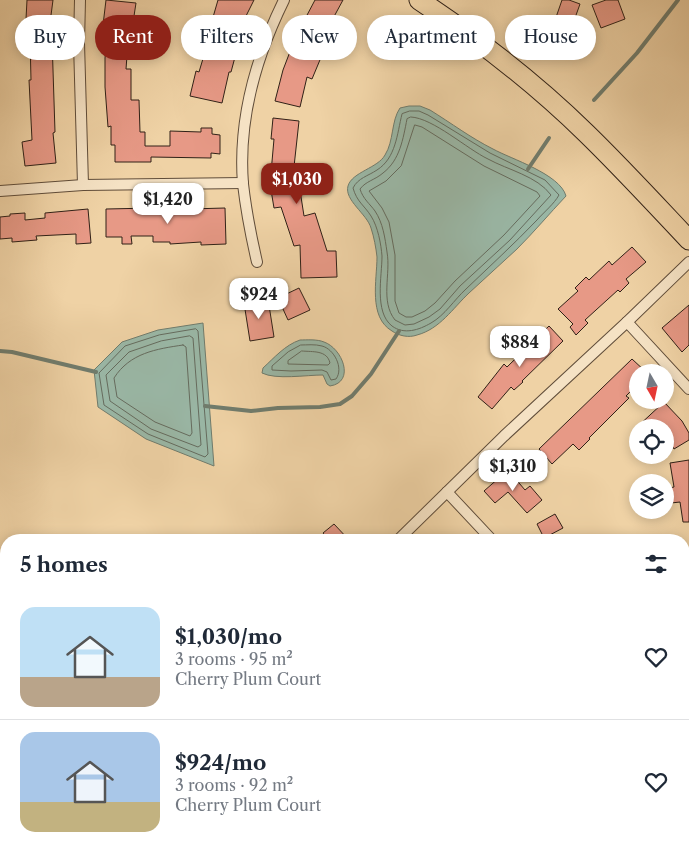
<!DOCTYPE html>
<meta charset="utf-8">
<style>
:root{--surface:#fff;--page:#f6f6f7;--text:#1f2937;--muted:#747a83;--line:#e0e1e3;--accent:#8f2418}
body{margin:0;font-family:"Libre Caslon Text",serif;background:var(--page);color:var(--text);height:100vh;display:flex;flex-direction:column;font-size:19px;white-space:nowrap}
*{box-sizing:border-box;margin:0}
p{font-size:16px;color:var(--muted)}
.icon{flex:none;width:28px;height:28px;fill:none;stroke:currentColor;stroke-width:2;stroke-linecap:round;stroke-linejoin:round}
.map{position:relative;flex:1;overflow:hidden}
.details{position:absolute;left:0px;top:534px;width:690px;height:321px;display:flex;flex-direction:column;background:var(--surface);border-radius:20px 20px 0 0;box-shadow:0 2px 12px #0003}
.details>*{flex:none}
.banner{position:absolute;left:15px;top:15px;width:660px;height:45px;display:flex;gap:10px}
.needle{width:32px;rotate:171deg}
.fabs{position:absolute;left:629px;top:364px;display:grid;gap:10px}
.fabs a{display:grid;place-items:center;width:45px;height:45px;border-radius:50%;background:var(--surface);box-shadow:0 2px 12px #0003;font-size:25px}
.price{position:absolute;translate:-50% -42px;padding:0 11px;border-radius:10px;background:#fff;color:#222;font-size:16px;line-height:32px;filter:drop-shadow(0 1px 2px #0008)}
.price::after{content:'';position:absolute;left:50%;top:30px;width:15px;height:11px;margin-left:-8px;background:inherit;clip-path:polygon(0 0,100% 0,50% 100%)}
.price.selected{background:var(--accent);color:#fff}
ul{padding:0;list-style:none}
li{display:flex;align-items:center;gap:15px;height:125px;padding:0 20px}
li+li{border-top:1px solid var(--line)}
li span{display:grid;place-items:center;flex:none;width:140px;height:100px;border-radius:15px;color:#555}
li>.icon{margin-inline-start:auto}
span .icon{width:60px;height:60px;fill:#fffc;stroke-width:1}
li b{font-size:21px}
h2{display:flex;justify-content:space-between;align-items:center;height:60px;padding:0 20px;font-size:21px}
.tag{padding:0 18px;border-radius:22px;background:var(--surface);box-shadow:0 2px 12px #0003;font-size:18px;line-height:45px}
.tag.selected{background:var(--accent);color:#fff}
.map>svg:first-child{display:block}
.water{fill:#9ab8a7;stroke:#707c6d}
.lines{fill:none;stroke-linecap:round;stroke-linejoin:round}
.shore{stroke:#656c5f;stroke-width:1}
.stream{stroke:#707c6d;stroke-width:4}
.building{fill:#e79986;stroke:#302117}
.street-casing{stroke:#604d3a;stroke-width:12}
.highway-casing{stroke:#302117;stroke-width:21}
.street{stroke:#f5e2c4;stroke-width:10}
.highway{stroke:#efd2a5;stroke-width:19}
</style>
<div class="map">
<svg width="689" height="854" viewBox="0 0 689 854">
<rect width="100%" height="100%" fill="#efd2a5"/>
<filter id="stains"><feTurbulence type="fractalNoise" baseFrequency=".004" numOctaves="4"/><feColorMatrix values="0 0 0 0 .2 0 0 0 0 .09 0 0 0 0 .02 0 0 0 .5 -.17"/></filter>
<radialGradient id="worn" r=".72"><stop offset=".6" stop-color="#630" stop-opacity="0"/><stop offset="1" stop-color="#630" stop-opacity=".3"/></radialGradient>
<g class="water">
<path d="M409,106H420L430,110C451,123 471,138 493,149C511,159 560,174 566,196C549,214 534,232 517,249C501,264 485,278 469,293C453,308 440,329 417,335C409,338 399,336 392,331C368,317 377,280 377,257C376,248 374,237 371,228C367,214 344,200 348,186C352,172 378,168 385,155C394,141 391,121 400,108Z"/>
<polygon points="203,323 214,466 146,439 98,407 94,370 122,342 158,330"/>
<path d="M300,340C307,340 317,339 324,342C342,348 356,382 330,386L327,384L323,375C306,375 276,380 262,373L263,368C274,358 285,345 300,340Z"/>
</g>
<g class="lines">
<g class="shore">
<path d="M410,111H419L428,115L490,153L545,180L559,195C554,204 544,212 537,220C514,244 490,266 466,289C454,300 445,315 431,323C419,330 404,335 392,326C374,312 382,276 382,256C381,244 378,227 371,216C364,205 357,202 353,188C358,178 368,176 377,170C396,158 397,134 402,114Z"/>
<path d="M411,117C433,118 467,149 488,159C508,170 537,176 551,195L510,240L460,286L440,309L429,317L414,324L405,325L395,320C380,301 391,274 387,252C385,238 383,223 375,211C370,204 363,199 360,189C366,181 375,180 383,173C400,160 403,139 407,119Z"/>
<polygon points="415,125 422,127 484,166 537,192 540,196 504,235 455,281 435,303 425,311 412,317 406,317 399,313 395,301 395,255 389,222 382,208 369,191 386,181 401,166"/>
<polygon points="196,329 198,331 208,454 205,457 148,434 104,405 99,373 125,346 159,335"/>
<polygon points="190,336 193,338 201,445 198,447 151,429 110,401 106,375 129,352 161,341"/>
<path d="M183,345L186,347L192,433L190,436L155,422L117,397L114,378C130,353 156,349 183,345Z"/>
<path d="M301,345C307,345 315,344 322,346C334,349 344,368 336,379L331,380L327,372L322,370L291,371L272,370V366L288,352Z"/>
<path d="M302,351C313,352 327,350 330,363L328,365L288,364V361Z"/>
</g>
<g class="stream">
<polyline points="594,100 637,53 678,0"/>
<polyline points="528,169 549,138"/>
<polyline points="0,351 12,352 96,372"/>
<polyline points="205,406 251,411 278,408 320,407 340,404 352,396 371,374 399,331"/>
</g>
</g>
<g class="building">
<polygon points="27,0 53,0 50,23 55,24 54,39 52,39 55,132 53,133 56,163 25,166 22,142 32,140 29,80 31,80 30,38 25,38"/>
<polygon points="106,0 136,3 132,29 129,29 126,69 131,69 131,100 139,100 140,132 145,132 145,146 170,146 170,131 201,132 201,128 212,128 212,134 220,135 220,154 211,153 211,158 151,157 151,162 115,162 115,145 111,145 111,126 108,127 105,87 105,58 108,26 103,25"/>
<polygon points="218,0 254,0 246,16 231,72 229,72 222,103 190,96 196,71 199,72 211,32 209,31"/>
<polygon points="315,0 343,0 330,24 334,26 319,54 322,55 312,79 307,77 300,107 275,101 283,70 296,36"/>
<polygon points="562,0 569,0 580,4 570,32 553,26"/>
<polygon points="606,0 618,0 625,19 601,28 592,5"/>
<polygon points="273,118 299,121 292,185 299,184 304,216 315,213 327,251 336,251 337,277 301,278 300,245 294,246 281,207 274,208 270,184 274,139 271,139"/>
<polygon points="153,208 153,210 225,208 226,244 201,245 201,242 170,244 170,242 153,242 153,236 131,236 132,244 122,244 122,237 106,237 106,209"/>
<polygon points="88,209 91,243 76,244 76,234 36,236 37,240 12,242 12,238 0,239 0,217 10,216 10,214 25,213 25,220 45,218 45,213"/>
<polygon points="632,247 646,262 626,279 629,283 620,292 618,290 585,320 588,323 576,335 570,327 573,324 558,309 578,291 575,288 586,277 589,280 609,261 612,265"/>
<polygon points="299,288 310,310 288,320 278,298"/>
<polygon points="268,299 274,337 250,341 244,303"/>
<polygon points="689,305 689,345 682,352 662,328"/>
<polygon points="549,326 563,341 522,381 523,382 514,390 511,387 492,409 478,397 504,364 507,367"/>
<polygon points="632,359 646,372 638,372 638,384 626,396 629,398 589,438 590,439 579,450 573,444 552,464 539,449"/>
<polygon points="664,402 682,421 689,433 689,440 674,449 665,433 665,428 636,428"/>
<polygon points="689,460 689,522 683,522 680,502 671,503 669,488 674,487 670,463"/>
<polygon points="508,470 525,490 530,486 542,500 527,513 508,492 495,503 484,491"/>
<polygon points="555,514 563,528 544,538 537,524"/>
<polygon points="334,524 349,540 329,540 323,533"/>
</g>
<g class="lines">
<defs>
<g id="street">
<polyline points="80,0 79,43 83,185"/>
<polyline points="0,191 83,185 243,183"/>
<path d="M257,262C251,236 246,210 243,184C238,120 256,57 284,0"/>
<polyline points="627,322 689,389"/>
<polyline points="447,492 492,540"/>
<polyline points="398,540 504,436 627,322 689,262"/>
<polyline points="684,662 689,657"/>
<polyline points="414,849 414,854"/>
</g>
<path id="highway" d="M419,0C478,39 535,83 586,133C621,167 655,204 689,240"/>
</defs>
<use href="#street" class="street-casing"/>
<use href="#highway" class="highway-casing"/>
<use href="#street" class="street"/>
<use href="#highway" class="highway"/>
</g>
<rect width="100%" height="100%" filter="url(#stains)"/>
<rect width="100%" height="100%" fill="url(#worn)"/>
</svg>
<div class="fabs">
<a><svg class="needle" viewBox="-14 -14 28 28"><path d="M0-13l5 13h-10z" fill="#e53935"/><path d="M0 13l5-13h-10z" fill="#747a83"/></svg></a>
<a><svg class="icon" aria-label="locate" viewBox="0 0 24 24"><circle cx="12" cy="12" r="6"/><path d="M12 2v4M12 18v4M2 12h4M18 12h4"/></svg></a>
<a><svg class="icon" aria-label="layers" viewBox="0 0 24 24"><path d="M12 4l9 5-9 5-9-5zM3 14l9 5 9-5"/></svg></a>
</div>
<b class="price selected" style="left:297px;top:205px">$1,030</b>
<b class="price" style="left:168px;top:225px">$1,420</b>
<b class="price" style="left:259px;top:320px">$924</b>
<b class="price" style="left:520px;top:368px">$884</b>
<b class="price" style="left:513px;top:492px">$1,310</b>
<div class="banner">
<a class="tag">Buy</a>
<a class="tag selected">Rent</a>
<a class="tag">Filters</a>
<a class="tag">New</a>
<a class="tag">Apartment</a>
<a class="tag">House</a>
</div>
<section class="details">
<h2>5 homes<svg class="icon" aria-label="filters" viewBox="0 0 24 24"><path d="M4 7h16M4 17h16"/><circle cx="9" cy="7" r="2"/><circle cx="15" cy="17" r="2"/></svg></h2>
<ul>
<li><span style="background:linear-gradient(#bfe0f5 70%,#b9a48a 0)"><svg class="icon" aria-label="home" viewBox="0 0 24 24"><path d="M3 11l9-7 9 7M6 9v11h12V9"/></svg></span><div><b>$1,030/mo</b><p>3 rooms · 95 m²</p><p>Cherry Plum Court</p></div><svg class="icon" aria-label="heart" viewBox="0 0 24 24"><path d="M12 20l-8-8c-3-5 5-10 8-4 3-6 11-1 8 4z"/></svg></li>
<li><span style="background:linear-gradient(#a9c7e8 70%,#c2b280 0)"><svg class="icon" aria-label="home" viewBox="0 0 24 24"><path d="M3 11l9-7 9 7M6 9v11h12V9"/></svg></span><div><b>$924/mo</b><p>3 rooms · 92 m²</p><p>Cherry Plum Court</p></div><svg class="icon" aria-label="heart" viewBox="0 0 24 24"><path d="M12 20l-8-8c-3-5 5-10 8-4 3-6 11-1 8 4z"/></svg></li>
</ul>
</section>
</div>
